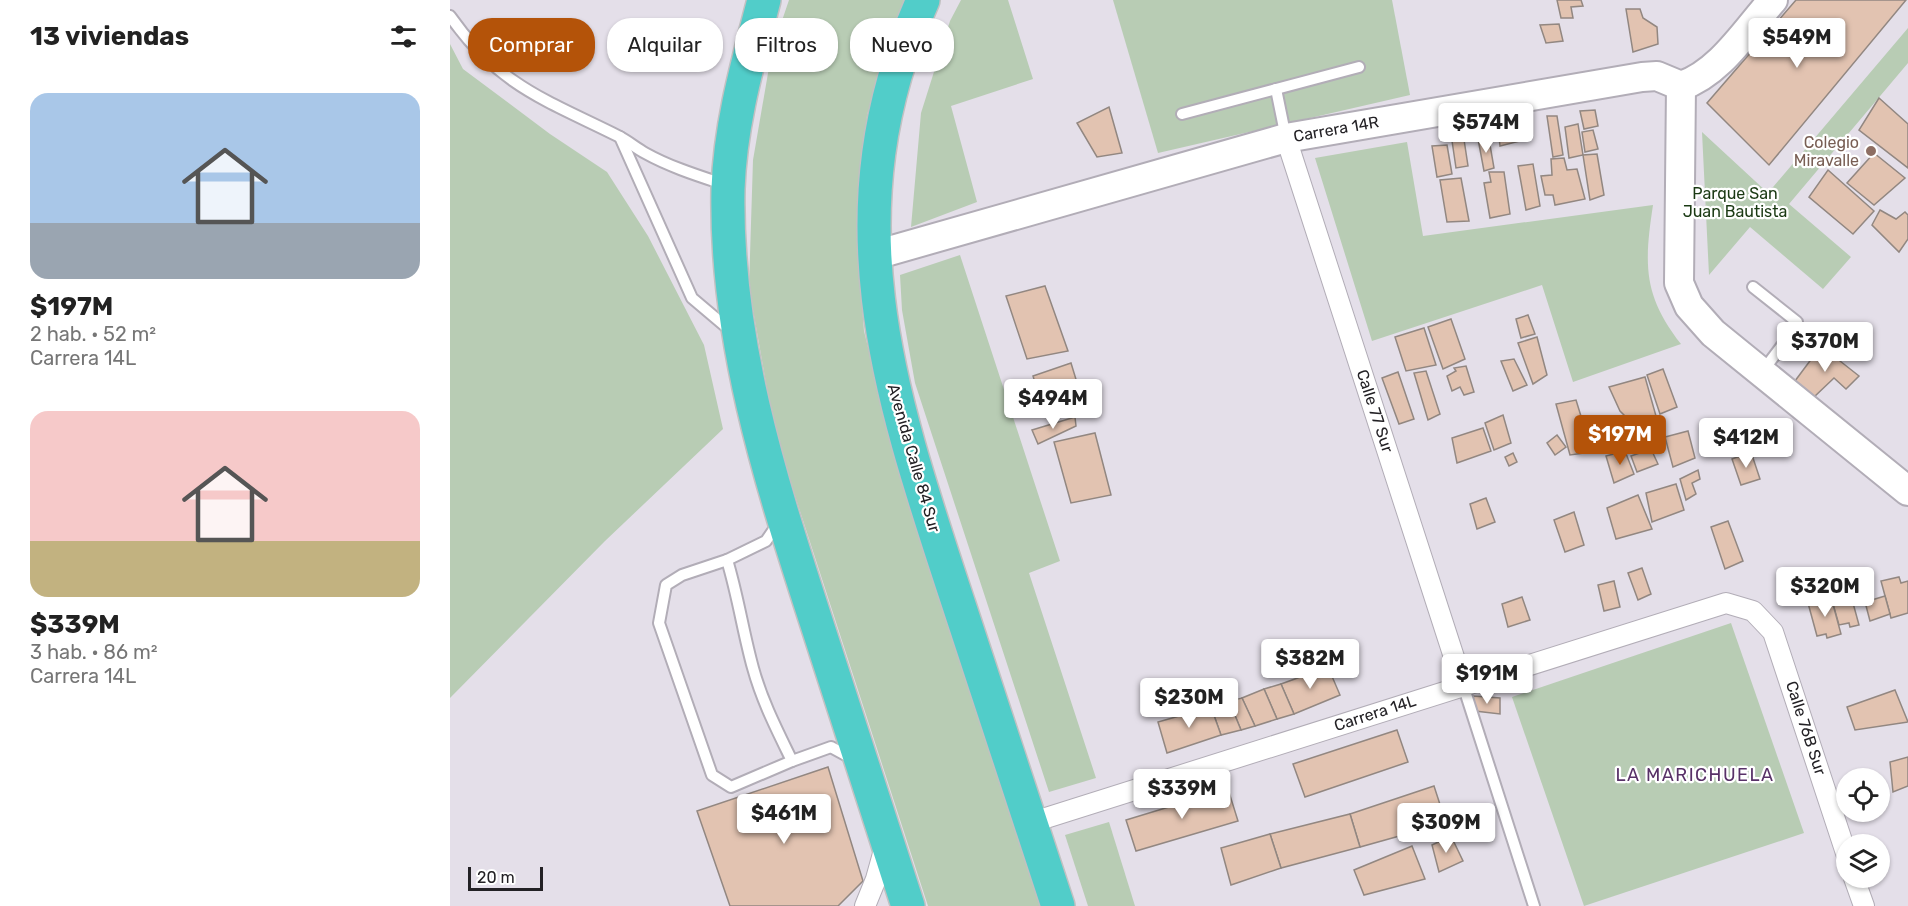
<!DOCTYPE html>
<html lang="es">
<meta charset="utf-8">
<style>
:root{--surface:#fff;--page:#f6f6f6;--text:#222;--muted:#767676;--accent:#b45309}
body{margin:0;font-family:Rubik,sans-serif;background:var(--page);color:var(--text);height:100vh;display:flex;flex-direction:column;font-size:22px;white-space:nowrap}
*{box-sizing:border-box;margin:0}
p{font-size:20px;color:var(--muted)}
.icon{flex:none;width:33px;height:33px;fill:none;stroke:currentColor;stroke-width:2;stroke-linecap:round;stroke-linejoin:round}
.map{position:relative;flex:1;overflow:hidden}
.side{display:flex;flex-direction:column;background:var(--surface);width:450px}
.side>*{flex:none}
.banner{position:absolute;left:18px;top:18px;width:570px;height:54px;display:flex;gap:12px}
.buttons{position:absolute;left:1386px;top:768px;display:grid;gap:12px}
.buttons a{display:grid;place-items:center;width:54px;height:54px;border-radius:50%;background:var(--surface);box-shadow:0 2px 4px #0004;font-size:30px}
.scale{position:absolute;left:18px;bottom:15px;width:75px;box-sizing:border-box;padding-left:6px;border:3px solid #232125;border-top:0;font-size:16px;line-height:21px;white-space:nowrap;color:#232125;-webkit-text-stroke:4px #fff;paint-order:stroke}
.price{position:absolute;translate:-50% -51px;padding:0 14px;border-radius:6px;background:#fff;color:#222;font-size:20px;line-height:39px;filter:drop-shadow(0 2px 3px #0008)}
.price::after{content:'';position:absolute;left:50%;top:36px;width:18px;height:14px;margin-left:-9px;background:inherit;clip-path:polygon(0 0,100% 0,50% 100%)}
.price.current{background:var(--accent);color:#fff}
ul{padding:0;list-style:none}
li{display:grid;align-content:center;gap:12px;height:318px;padding:0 30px}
li span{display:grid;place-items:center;height:186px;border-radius:18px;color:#555}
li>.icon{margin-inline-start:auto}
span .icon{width:108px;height:108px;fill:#fffc;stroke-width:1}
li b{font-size:26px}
h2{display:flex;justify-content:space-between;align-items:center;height:72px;padding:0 30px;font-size:26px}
.pill{padding:0 21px;border-radius:24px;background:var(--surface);box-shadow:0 2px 4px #0004;font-size:21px;line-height:54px}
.pill.current{background:var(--accent);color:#fff}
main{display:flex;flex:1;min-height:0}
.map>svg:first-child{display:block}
.green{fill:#b8ccb4}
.building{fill:#e2c3b1;stroke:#928781;stroke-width:1.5}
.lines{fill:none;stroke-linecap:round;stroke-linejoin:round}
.lane-casing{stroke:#b2adb7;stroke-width:14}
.street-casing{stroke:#b2adb7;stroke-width:22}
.secondary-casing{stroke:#b2adb7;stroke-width:32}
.highway-casing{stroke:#c1c1c2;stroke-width:36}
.lane{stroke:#fff;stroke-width:10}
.street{stroke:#fff;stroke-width:20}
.secondary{stroke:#fff;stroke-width:28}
.highway{stroke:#51cdc9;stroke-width:33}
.education-dot{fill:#8d6e63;stroke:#fff;stroke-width:2}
.labels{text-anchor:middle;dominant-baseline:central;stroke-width:4.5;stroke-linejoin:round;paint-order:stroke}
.street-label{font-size:16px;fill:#232125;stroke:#fff}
.education-label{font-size:16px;fill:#785e54;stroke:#fff;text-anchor:end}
.park-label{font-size:16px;fill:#1a3913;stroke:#fff}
.neighbourhood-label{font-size:18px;letter-spacing:1.5px;fill:#583168;stroke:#fff}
</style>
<main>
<section class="side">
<h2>13 viviendas<svg class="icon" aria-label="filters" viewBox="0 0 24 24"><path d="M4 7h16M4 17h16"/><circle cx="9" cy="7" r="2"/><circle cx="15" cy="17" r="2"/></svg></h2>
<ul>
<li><span style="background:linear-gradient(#a9c7e8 70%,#9aa5b1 0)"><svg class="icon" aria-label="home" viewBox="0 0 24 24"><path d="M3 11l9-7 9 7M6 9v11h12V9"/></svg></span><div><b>$197M</b><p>2 hab. · 52 m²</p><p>Carrera 14L</p></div></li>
<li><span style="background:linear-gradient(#f6c9c9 70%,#c2b280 0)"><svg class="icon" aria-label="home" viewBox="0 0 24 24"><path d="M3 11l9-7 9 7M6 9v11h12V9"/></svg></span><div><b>$339M</b><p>3 hab. · 86 m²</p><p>Carrera 14L</p></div></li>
</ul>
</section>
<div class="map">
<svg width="1458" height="906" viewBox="0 0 1458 906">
<rect width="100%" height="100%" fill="#e4dfe9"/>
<g class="green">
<polygon points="339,0 454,0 417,115 407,242 414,331 448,470 590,906 478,906 325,434 299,287 303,160 322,50"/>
<polygon points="511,0 558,0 583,79 501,106 527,202 461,227 471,113 500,21"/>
<polygon points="663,0 942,0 960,95 708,153"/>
<polygon points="1458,28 1458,63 1339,204 1401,257 1373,289 1300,227 1259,275 1252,132 1318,193"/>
<polygon points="0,44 13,69 100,134 157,172 198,236 254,345 273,429 155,541 0,698"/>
<path d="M957,142L973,236L1203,205C1194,265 1193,295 1231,344L1123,382L1092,285L922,341L865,158Z"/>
<polygon points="510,255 610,561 579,573 646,778 599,792 465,383 452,310 450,275"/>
<polygon points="1281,623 1354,833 1134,906 1062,697"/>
<polygon points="659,822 685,906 638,906 615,835"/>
</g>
<g class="building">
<polygon points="1107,0 1131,0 1133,6 1121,7 1123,18 1111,18"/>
<polygon points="1346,0 1456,0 1319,165 1257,103"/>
<polygon points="1176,9 1190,9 1193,18 1207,27 1208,44 1183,52"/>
<polygon points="1109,24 1113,41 1096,43 1090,25"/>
<polygon points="1429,98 1458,124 1458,168 1409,130"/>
<polygon points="659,107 672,153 647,157 627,123"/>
<polygon points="1145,110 1148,126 1134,129 1130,111"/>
<polygon points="1097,116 1107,116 1113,155 1103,157"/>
<polygon points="1069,123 1070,141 1050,146 1048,127"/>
<polygon points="1128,124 1133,155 1119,158 1115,127"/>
<polygon points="1143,130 1148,149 1135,152 1132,132"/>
<polygon points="1013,133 1018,166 1006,168 1001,134"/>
<polygon points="1028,139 1039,139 1044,168 1034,171"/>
<polygon points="997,145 1002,174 987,177 982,146"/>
<polygon points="1424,153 1455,178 1424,205 1397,183"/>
<polygon points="1147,154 1154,195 1140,200 1133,155"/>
<polygon points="1114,158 1117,170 1127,169 1135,199 1105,205 1103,195 1095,195 1091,176 1102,175 1101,159"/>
<polygon points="1083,164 1090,206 1076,210 1068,166"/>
<polygon points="1378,170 1424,211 1403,234 1359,197"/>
<polygon points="1039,172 1054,172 1060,214 1040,218 1034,183 1041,182"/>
<polygon points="1011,178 1019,221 997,222 990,180"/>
<polygon points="1430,210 1446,219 1455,212 1458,215 1458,239 1449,252 1422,225"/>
<polygon points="595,286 618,351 577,359 556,296"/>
<polygon points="1078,315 1085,334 1071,338 1066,319"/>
<polygon points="1001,319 1015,359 993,369 978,327"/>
<polygon points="974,328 986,365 956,371 945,337"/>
<polygon points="1087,337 1097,375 1083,384 1068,343"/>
<polygon points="1371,346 1409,376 1396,389 1384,378 1364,397 1345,381"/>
<polygon points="1064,359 1077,385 1063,391 1051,361"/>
<polygon points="621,363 635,409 595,416 583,376"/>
<polygon points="1016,366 1024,392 1014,395 1010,387 1002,391 997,376 1006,371 1004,368"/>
<polygon points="1213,369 1227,407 1210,414 1197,375"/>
<polygon points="976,371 990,414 978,420 964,373"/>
<polygon points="948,372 964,419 949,424 932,378"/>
<polygon points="1195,377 1206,416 1183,424 1170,411 1159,387"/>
<polygon points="1126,400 1142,452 1120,455 1106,404"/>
<polygon points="1053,415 1061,443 1044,450 1035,423"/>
<polygon points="625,417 626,426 588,444 582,430"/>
<polygon points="1033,428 1041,451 1007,463 1002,438"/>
<polygon points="1238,431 1245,458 1223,467 1215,437"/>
<polygon points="645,433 661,495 621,503 604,442"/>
<polygon points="1107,435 1116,447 1105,455 1097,443"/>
<polygon points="1201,449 1208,464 1187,472 1181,456"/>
<polygon points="1175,451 1184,474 1164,483 1156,456"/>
<polygon points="1301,452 1310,479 1291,485 1282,459"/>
<polygon points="1063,453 1067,462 1059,466 1055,457"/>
<polygon points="1248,470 1250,479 1242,483 1246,494 1236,500 1230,479"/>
<polygon points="1226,484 1234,510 1202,522 1196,493"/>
<polygon points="1188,495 1202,529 1166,539 1157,508"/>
<polygon points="1036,498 1045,522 1027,529 1020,504"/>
<polygon points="1124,512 1134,545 1115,552 1104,520"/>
<polygon points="1278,521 1293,561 1275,569 1261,527"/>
<polygon points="1192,568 1201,594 1188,600 1178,573"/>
<polygon points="1449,577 1451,583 1458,581 1458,613 1441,618 1431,581"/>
<polygon points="1164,581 1170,607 1154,611 1148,585"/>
<polygon points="1414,589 1416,600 1403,603 1409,625 1400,627 1399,623 1389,625 1381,597"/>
<polygon points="1435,596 1440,614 1420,621 1415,602"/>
<polygon points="1072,597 1080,620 1058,627 1052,604"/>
<polygon points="1381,597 1391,634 1377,638 1376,634 1367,636 1358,603"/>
<polygon points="878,667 890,695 844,714 831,684"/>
<polygon points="831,684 844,714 827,719 814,689"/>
<polygon points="814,689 827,719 805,726 792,698"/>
<polygon points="1445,690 1458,722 1405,730 1397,707"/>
<polygon points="1023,696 1050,698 1050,714 1025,711"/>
<polygon points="792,698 805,726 791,730 779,701"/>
<polygon points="779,701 791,730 771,735 761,707"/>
<polygon points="761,707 771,735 717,753 708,722"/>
<polygon points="947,730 958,762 855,797 843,764"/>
<polygon points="1458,757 1458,786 1443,792 1440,762"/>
<polygon points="378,767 413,881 388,906 280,906 247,811"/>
<polygon points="984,786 996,823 910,847 900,814"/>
<polygon points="778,789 788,821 686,851 676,820"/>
<polygon points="900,814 910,847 831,868 820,834"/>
<polygon points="820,834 831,868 781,885 771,848"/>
<polygon points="1001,836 1013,861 989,872 982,845"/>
<polygon points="962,846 975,879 914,895 904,870"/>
</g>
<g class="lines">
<defs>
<g id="lane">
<path d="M0,16C49,86 96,100 168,136C178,141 186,148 195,153C220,167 249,176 276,185"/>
<polyline points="826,89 836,138"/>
<polyline points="732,114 909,67"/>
<polyline points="170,137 242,298 281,331"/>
<polyline points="1303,287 1347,322 1346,327 1312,372"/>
<path d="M329,522L316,541L277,560C288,596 293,632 303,668C312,701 327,730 342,761L381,747L403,759"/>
<polyline points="277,560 232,575 216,585 209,623 262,775 281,787 342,761"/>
<polyline points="1013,685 1084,906"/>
</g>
<g id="street">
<polyline points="836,138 1013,685"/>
<polyline points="580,823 1276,603 1303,611 1323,632 1396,853"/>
<polyline points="1404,878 1414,906"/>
<polyline points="415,906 426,879 436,843"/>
</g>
<g id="secondary">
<polyline points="1231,86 1229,283 1239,306 1263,333 1458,491"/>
<path d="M425,255L836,138L1192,77L1207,76L1231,86C1270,73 1296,30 1323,0"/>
</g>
<g id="highway">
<path d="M314,0C298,62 280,125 278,189C275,337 319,476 364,615C395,712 427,809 458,906"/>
<path d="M473,0C377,215 440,396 509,605C542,705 575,806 608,906"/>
</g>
</defs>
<use href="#lane" class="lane-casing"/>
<use href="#street" class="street-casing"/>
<use href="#secondary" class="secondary-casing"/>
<use href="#highway" class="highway-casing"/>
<use href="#lane" class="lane"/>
<use href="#street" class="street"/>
<use href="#secondary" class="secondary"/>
<use href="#highway" class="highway"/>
</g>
<circle class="education-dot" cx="1421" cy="151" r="6"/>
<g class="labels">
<g class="street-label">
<text transform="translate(886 129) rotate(-10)">Carrera 14R</text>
<text transform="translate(925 411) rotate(72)">Calle 77 Sur</text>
<text transform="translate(464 458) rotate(74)">Avenida Calle 84 Sur</text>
<text transform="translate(925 713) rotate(-18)">Carrera 14L</text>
<text transform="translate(1356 728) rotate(72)">Calle 76B Sur</text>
</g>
<g class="education-label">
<text x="1409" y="142">Colegio<tspan x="1409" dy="18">Miravalle</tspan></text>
</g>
<g class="park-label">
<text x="1285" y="193">Parque San<tspan x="1285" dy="18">Juan Bautista</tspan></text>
</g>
<g class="neighbourhood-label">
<text x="1245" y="775">LA MARICHUELA</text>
</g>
</g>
</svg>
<div class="buttons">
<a><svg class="icon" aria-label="locate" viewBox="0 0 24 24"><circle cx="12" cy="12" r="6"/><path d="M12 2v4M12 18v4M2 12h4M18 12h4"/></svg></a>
<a><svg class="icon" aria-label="layers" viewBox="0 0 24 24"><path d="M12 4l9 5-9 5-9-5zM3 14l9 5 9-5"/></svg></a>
</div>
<div class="scale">20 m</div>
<b class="price" style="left:1347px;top:69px">$549M</b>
<b class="price" style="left:1036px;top:154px">$574M</b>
<b class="price" style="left:1375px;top:373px">$370M</b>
<b class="price" style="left:603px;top:430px">$494M</b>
<b class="price current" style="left:1170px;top:466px">$197M</b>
<b class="price" style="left:1296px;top:469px">$412M</b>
<b class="price" style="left:1375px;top:618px">$320M</b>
<b class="price" style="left:860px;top:690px">$382M</b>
<b class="price" style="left:1037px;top:705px">$191M</b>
<b class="price" style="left:739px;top:729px">$230M</b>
<b class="price" style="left:732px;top:820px">$339M</b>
<b class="price" style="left:334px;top:845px">$461M</b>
<b class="price" style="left:996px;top:854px">$309M</b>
<div class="banner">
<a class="pill current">Comprar</a>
<a class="pill">Alquilar</a>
<a class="pill">Filtros</a>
<a class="pill">Nuevo</a>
</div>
</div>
</main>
